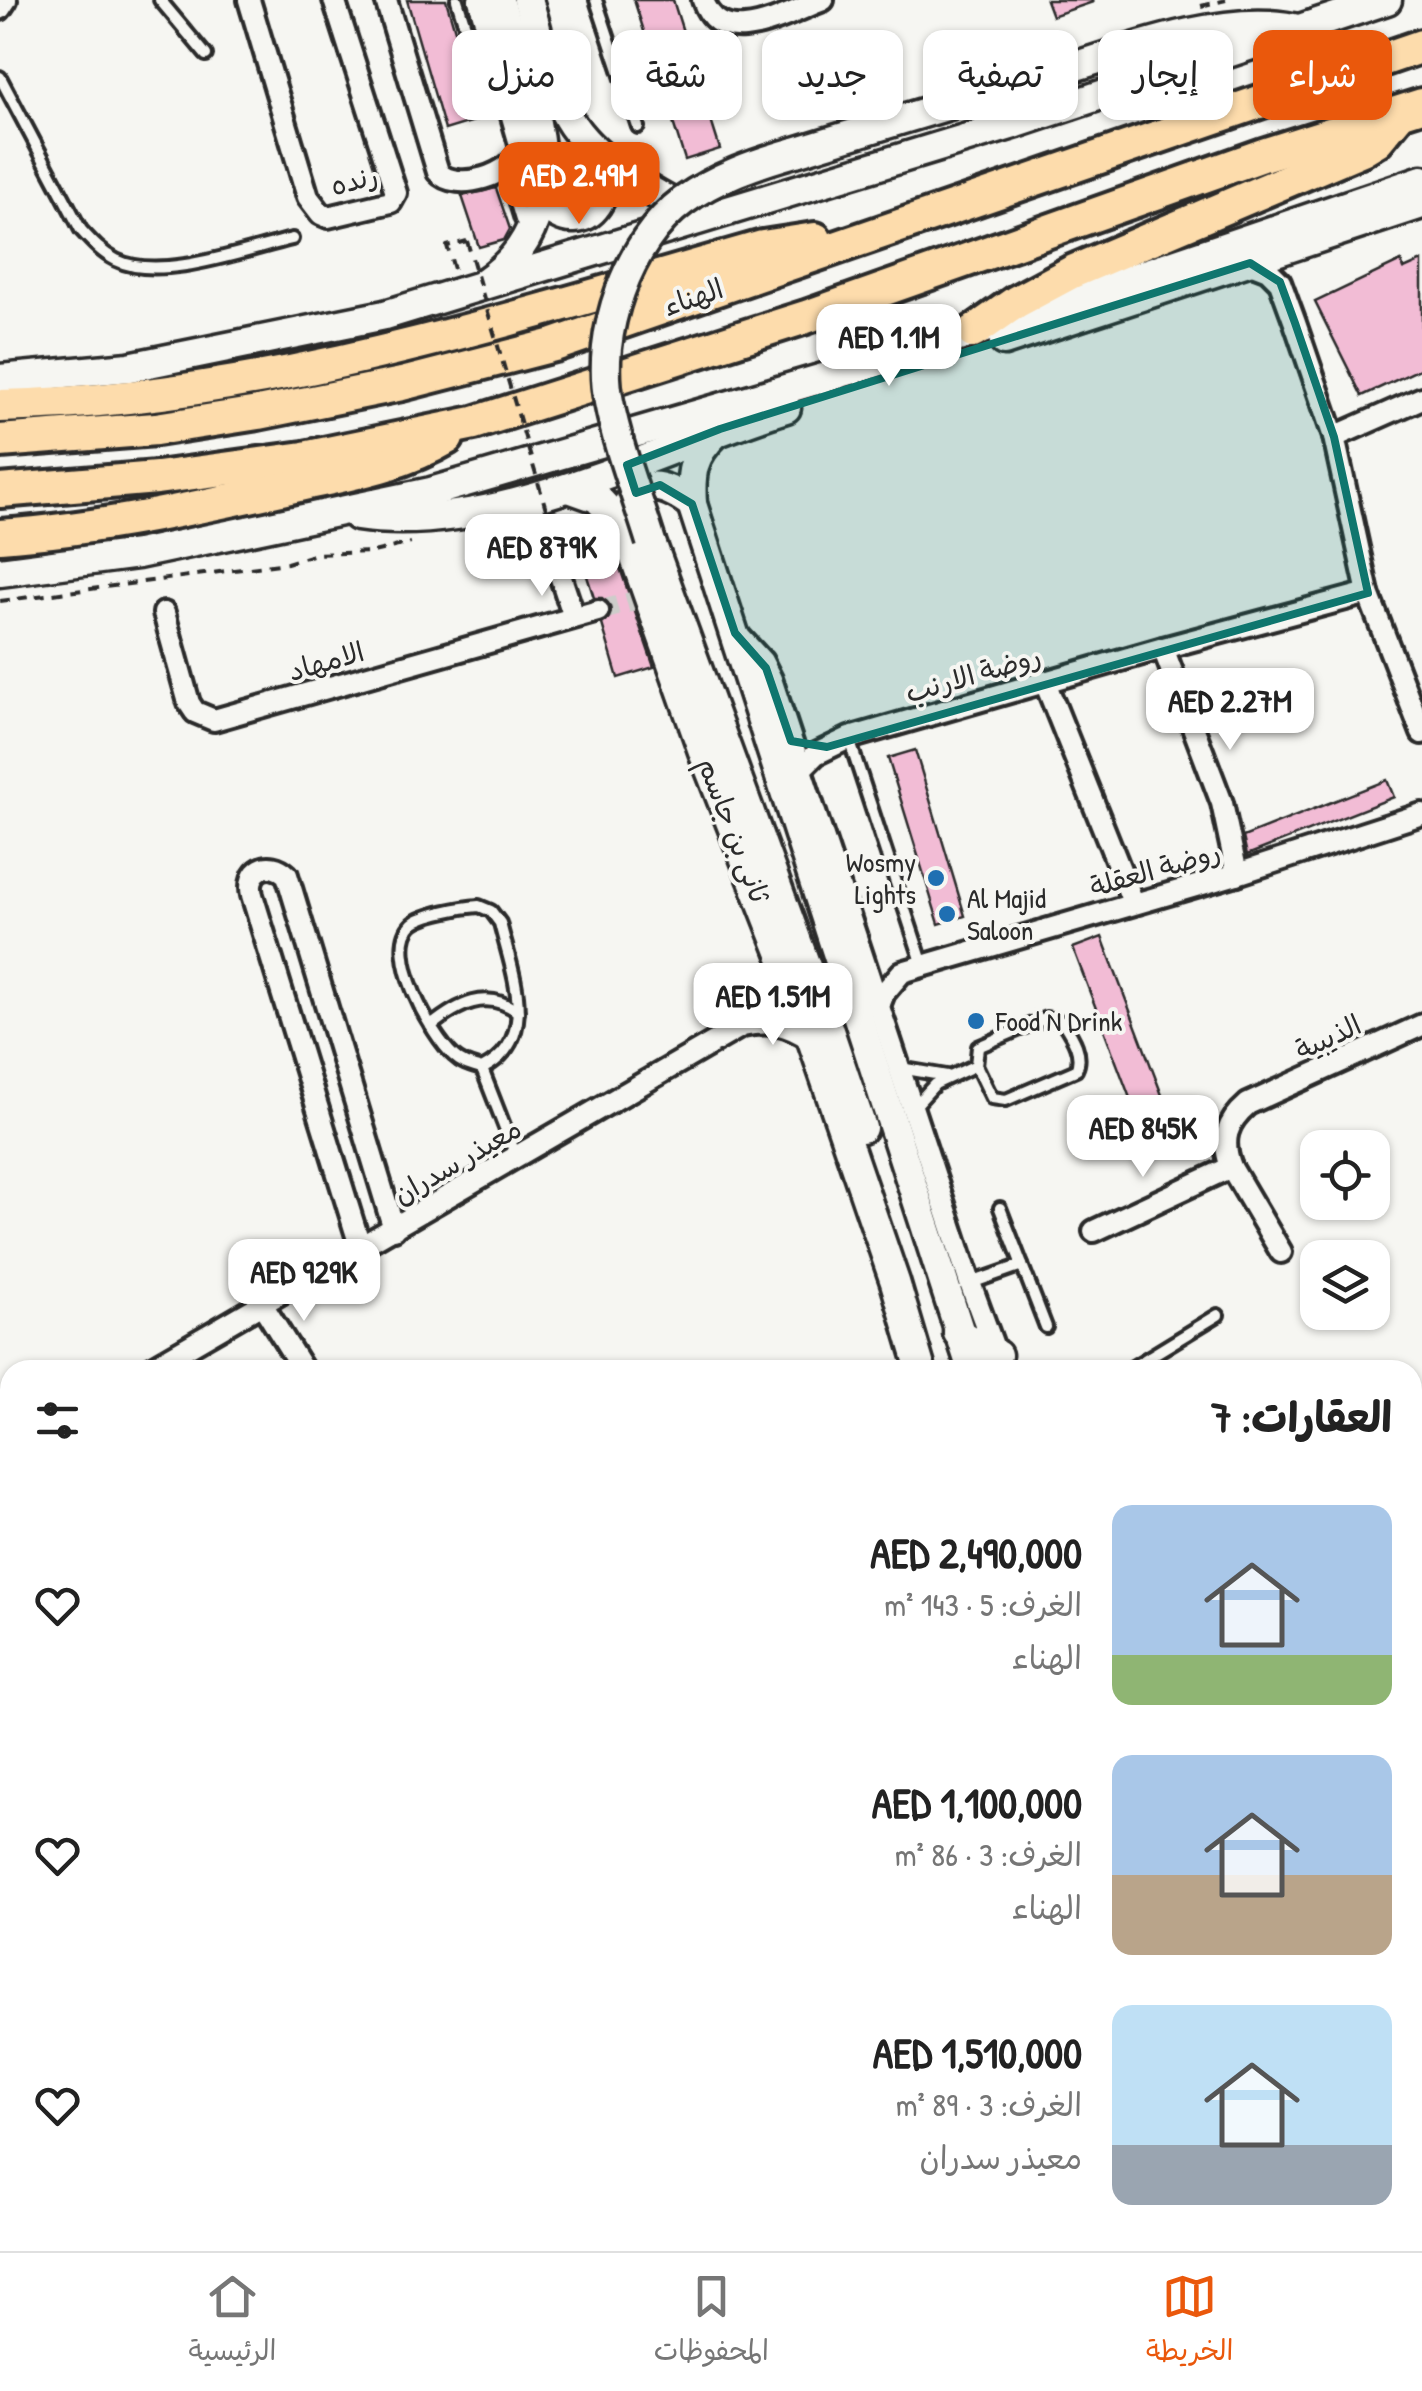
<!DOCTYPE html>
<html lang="ar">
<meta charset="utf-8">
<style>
:root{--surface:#fff;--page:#f2f2f2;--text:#222;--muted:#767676;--line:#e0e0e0;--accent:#ea580c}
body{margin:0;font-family:"Patrick Hand","Playpen Sans Arabic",sans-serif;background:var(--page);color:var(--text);direction:rtl;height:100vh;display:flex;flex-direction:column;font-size:38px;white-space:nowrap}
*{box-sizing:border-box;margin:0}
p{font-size:32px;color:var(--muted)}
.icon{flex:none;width:55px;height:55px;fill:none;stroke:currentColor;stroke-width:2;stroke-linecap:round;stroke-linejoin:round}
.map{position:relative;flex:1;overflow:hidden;direction:ltr}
.panel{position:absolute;left:0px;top:1360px;width:1422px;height:892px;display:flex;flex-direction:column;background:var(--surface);border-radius:30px 30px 0 0;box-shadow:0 2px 8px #0004;direction:rtl}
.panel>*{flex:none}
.banner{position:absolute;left:30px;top:30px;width:1362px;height:90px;direction:rtl;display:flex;gap:20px}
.fabs{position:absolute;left:1300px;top:1130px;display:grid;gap:20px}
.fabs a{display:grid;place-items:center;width:90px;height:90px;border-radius:20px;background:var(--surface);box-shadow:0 2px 8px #0004;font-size:50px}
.price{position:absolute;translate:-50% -85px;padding:0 22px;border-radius:20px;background:#fff;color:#222;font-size:32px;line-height:65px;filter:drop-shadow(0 2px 5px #0008)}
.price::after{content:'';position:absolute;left:50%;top:60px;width:30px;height:22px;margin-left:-15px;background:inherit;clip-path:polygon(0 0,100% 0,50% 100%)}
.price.active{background:var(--accent);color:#fff}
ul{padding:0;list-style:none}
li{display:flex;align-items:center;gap:30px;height:250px;padding:0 30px}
li span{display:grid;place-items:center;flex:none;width:280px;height:200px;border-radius:20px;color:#555}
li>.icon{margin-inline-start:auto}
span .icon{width:120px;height:120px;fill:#fffc;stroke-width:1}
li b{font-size:42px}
h2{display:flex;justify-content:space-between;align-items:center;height:120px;padding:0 30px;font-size:42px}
.chip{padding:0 35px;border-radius:20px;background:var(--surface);box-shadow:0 2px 8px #0004;font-size:35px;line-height:90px}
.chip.active{background:var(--accent);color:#fff}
.menu{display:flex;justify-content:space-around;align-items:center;height:140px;border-top:2px solid var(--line);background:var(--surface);font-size:28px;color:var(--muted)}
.menu a{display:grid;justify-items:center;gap:5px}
.menu .active{color:var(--accent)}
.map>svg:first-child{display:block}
.built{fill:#f5e5e9}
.building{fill:#f2bcd5;stroke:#2b2b2b;stroke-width:2.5}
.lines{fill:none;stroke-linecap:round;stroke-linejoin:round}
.minor-tunnel{stroke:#cdcdca;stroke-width:20;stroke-dasharray:20 10;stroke-linecap:butt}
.service-casing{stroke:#2b2b2b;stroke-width:18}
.minor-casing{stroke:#2b2b2b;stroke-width:28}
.tertiary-casing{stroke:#2b2b2b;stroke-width:32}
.secondary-casing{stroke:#2b2b2b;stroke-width:35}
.trunk-casing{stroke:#2b2b2b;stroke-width:40}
.path{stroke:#2b2b2b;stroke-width:4;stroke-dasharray:10 8;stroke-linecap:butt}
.service{stroke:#f6f6f2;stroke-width:10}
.minor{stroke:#f6f6f2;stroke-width:20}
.tertiary{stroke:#f6f6f2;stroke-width:25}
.secondary{stroke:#f6f6f2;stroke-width:28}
.trunk{stroke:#fddcac;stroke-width:32}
.secondary-bridge-casing{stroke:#2b2b2b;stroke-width:35;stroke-linecap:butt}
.path-bridge{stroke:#2b2b2b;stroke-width:4;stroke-dasharray:10 8;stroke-linecap:butt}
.secondary-bridge{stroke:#f6f6f2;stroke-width:28}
.marked{fill:#0f766e;fill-opacity:0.2;stroke:#0f766e;stroke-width:8;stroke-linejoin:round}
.poi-dot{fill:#1f6fb2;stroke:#f6f6f2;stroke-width:4}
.labels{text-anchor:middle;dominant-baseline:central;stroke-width:8;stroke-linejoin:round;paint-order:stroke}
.street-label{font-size:28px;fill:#2b2b2b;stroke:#f6f6f2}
.poi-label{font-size:28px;fill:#2b2b2b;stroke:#f6f6f2;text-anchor:start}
</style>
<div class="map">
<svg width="1422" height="2251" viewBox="0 0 1422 2251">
<rect width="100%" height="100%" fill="#f6f6f2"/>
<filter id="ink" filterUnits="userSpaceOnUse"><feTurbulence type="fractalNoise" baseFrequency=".01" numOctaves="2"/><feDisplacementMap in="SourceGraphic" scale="20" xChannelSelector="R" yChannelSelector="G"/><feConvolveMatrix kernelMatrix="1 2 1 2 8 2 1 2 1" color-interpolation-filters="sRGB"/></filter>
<g filter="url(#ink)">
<polygon class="built" points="0,1920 10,1935 10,2242 195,2243 194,2251 0,2251"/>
<g class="building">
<polygon points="407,0 446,0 481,119 445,130"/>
<polygon points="634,0 673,0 720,149 685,160"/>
<polygon points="1046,0 1092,0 1093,2 1052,16"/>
<polygon points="496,188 510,229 504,240 479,247 462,196"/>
<polygon points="1401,261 1404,269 1422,261 1422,368 1362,396 1315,302"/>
<polygon points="598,524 609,536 654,667 618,678 602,624 611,615 611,606 602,598 594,598 573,532"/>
<polygon points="915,750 965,916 939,924 888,758"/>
<polygon points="1387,780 1394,797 1247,855 1243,837"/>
<polygon points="1102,937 1165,1103 1136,1114 1073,948"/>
</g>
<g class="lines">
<polyline class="minor-tunnel" points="598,611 635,601"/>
<defs>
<g id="service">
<polyline points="160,0 206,55"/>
<polyline points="457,0 486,94 496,104 510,108"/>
<polyline points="596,0 638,127"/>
<path d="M0,77L81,230C92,242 102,253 116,260C160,282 245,250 292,239"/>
<polyline points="506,170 521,220"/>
<polyline points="849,739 923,965"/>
<path d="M479,906L491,911L500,923C512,973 541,1039 482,1069C472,1066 462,1064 454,1056C431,1036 384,951 412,924C423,914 464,907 479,906Z"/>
<path d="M1046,1018L1063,1022C1072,1036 1084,1054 1076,1070L1006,1100L992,1098L976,1065L978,1047Z"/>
<path d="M431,1026C457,1005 487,988 518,1012"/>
<polyline points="900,1068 947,1076"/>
<polyline points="482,1069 516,1156"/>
<polyline points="913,1108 935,1084 976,1065"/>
<polyline points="1022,1265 1046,1327"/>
<polyline points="971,1283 1022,1265 1000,1208"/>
<polyline points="1128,1370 1218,1315"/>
<polyline points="0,1928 10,1921"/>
<polyline points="1412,1956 1422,1971"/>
<polyline points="1412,2061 1422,2043"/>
<polyline points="359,2242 365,2251"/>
<polyline points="451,2242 457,2251"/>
<polyline points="641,2242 644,2251"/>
<polyline points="788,2242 793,2251"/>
<polyline points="1149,2242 1152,2251"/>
<polyline points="430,2251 443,2242"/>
</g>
<g id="minor">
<polyline points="249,0 308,197 321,214 328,217 391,202 396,193 334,0"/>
<path d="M386,0L438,172C456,193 514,175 521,148L479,0"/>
<path d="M703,0C722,54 787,13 823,0"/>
<polyline points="0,9 6,0"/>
<polyline points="1250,263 1268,270 1280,282 1295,323 1334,437 1368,593 1422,733"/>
<polyline points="1334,437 1422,398"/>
<polyline points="557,566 574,617"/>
<polyline points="164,613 189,703 195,712 214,720 598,611"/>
<polyline points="739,636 762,661 771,679 970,1283 1002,1370"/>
<polyline points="1163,648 1222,803 1237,874"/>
<polyline points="1045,682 1133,902"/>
<polyline points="800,770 816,754 849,738 1163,648 1368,593"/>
<polyline points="879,1006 884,993 902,972 1237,874 1422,814"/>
<path d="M742,1026C769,1020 788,1024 811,1040"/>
<polyline points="1094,1231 1231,1167"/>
<path d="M361,1249L252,895C246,870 269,858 287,875L394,1229"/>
<path d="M1281,1252L1231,1167C1221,1140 1226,1123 1248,1104L1422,1025"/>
<polyline points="262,1304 303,1370"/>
<polyline points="148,1370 740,1027 769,1001 787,967"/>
<polyline points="0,1470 10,1462"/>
<polyline points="0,1485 10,1498"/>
<polyline points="1412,1563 1422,1550"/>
<polyline points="0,1704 10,1690"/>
<polyline points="0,1884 10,1899"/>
<polyline points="1412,2144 1422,2147"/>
<polyline points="219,2242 219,2251"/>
<polyline points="1198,2242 1201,2251"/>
<polyline points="1286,2242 1288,2251"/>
</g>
<g id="tertiary">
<polyline points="256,2251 269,2242"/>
<polyline points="297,2251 309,2242"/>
</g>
<g id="secondary">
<path d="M528,0C540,38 547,84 568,118C593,161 653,194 697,216"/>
<path d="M795,152C876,127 958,102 1039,78C1111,56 1220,12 1293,28"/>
<path d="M539,200C549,208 560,219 574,218C594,217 606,196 603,178C601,168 595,158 592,148"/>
<path d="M485,282C586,214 527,91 499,0"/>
<polyline points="1004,341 1422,204"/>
<polyline points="0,379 129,367 385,315 1017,123 1387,0"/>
<path d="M715,434C692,456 690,473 692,504L972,1370"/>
<polyline points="569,488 597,498 624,527 705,757 787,967 895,1282 921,1370"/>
<path d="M624,514C637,474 665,484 692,504"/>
<path d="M357,516C498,537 654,449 786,408"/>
<polyline points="651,542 822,1010 862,1128"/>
<polyline points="0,572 138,554 431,492 923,349 1422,180"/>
<polyline points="958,1333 997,1355"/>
<polyline points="1215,2242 1217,2251"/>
<polyline points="1266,2242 1269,2251"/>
</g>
<g id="trunk">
<polyline points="973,332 1016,302 1072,272 1362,149 1377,140 1397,116"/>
<path d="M0,406C262,400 513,318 763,247L815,239"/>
<polyline points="0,441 156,429 258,413 402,384 554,345 1422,46"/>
<polyline points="0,491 157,478 304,458 474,423 806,317 1263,155 1422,105"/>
<path d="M0,536C100,529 197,508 295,486C348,474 400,466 447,438"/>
</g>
</defs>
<use href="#service" class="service-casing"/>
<use href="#minor" class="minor-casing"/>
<use href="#tertiary" class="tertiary-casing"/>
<use href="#secondary" class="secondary-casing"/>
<use href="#trunk" class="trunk-casing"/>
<g class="path">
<polyline points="1201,6 1226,0"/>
<polyline points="454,269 447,246 467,241"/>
<polyline points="535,522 537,530 551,526"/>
<polyline points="0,601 287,563 316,554 373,552 411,543"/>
</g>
<use href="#service" class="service"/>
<use href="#minor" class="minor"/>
<use href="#tertiary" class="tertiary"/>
<use href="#secondary" class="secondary"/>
<use href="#trunk" class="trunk"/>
<defs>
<path id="secondary-bridge" d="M651,542C637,496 618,449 609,402C595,335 628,241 683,201C716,177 756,163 795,152"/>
</defs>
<use href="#secondary-bridge" class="secondary-bridge-casing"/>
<polyline class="path-bridge" points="467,241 551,526"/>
<use href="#secondary-bridge" class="secondary-bridge"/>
</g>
</g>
<path class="marked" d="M1250,263L1280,282L1295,323L1334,437L1368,593L827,747L791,741L766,668L735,633L692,504L660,485L636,493L627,465L720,429Z"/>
<g class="poi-dot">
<circle cx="936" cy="878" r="10"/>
<circle cx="947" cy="914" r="10"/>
<circle cx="976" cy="1021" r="10"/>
</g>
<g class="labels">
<g class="street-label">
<text transform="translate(354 180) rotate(-15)">رنده</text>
<text transform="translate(693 297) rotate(-19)">الهناء</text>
<text transform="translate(326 661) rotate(-16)">الامهاد</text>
<text transform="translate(973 674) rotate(-16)">روضة الارنب</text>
<text transform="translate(734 830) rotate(69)">ثانى بن جاسم</text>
<text transform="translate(1155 869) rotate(-16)">روضة العقلة</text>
<text transform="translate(1328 1037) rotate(-25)">الذيبية</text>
<text transform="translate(457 1161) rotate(-30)">معيذر سدران</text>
</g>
<g class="poi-label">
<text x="916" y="862" text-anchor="end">Wosmy<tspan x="916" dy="32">Lights</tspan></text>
<text x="967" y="898">Al Majid<tspan x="967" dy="32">Saloon</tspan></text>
<text x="996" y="1021">Food N Drink</text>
</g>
</g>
</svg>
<div class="fabs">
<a><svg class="icon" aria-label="locate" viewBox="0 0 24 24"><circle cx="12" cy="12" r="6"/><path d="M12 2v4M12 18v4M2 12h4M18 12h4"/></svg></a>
<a><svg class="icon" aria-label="layers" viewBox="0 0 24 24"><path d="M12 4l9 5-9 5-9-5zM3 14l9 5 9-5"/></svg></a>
</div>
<b class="price active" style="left:579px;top:227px">AED 2.49M</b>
<b class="price" style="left:889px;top:389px">AED 1.1M</b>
<b class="price" style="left:542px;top:599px">AED 879K</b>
<b class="price" style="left:1230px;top:753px">AED 2.27M</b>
<b class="price" style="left:773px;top:1048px">AED 1.51M</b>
<b class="price" style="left:1143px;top:1180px">AED 845K</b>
<b class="price" style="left:304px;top:1324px">AED 929K</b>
<div class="banner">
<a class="chip active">شراء</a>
<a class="chip">إيجار</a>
<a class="chip">تصفية</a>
<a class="chip">جديد</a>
<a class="chip">شقة</a>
<a class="chip">منزل</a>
</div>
<section class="panel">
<h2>العقارات: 7<svg class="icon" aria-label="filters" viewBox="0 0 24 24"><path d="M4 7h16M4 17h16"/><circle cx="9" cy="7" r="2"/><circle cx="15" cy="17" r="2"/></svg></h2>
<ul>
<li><span style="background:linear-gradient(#a9c7e8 75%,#8fb573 0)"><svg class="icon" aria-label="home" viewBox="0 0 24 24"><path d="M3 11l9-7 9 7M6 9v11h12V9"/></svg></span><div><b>AED 2,490,000</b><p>الغرف: 5 · 143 m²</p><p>الهناء</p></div><svg class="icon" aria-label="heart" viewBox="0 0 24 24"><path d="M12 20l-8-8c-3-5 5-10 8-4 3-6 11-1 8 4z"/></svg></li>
<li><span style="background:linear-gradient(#a9c7e8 60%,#b9a48a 0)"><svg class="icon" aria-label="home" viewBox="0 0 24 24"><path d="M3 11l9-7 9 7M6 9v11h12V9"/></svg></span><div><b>AED 1,100,000</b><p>الغرف: 3 · 86 m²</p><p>الهناء</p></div><svg class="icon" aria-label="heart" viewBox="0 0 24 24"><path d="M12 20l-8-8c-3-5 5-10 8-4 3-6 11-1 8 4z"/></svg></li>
<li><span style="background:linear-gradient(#bfe0f5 70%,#9aa5b1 0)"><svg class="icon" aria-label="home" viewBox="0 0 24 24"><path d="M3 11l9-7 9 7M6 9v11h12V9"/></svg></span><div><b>AED 1,510,000</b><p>الغرف: 3 · 89 m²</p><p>معيذر سدران</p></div><svg class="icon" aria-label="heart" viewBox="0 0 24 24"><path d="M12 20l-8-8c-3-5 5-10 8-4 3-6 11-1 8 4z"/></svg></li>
</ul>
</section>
</div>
<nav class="menu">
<a class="active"><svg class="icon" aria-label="map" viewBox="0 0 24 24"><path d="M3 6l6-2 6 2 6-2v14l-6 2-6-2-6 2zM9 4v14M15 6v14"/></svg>الخريطة</a>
<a><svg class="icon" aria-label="saved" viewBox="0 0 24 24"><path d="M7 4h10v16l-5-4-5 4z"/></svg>المحفوظات</a>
<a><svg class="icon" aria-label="home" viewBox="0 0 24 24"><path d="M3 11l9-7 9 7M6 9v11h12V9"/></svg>الرئيسية</a>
</nav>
